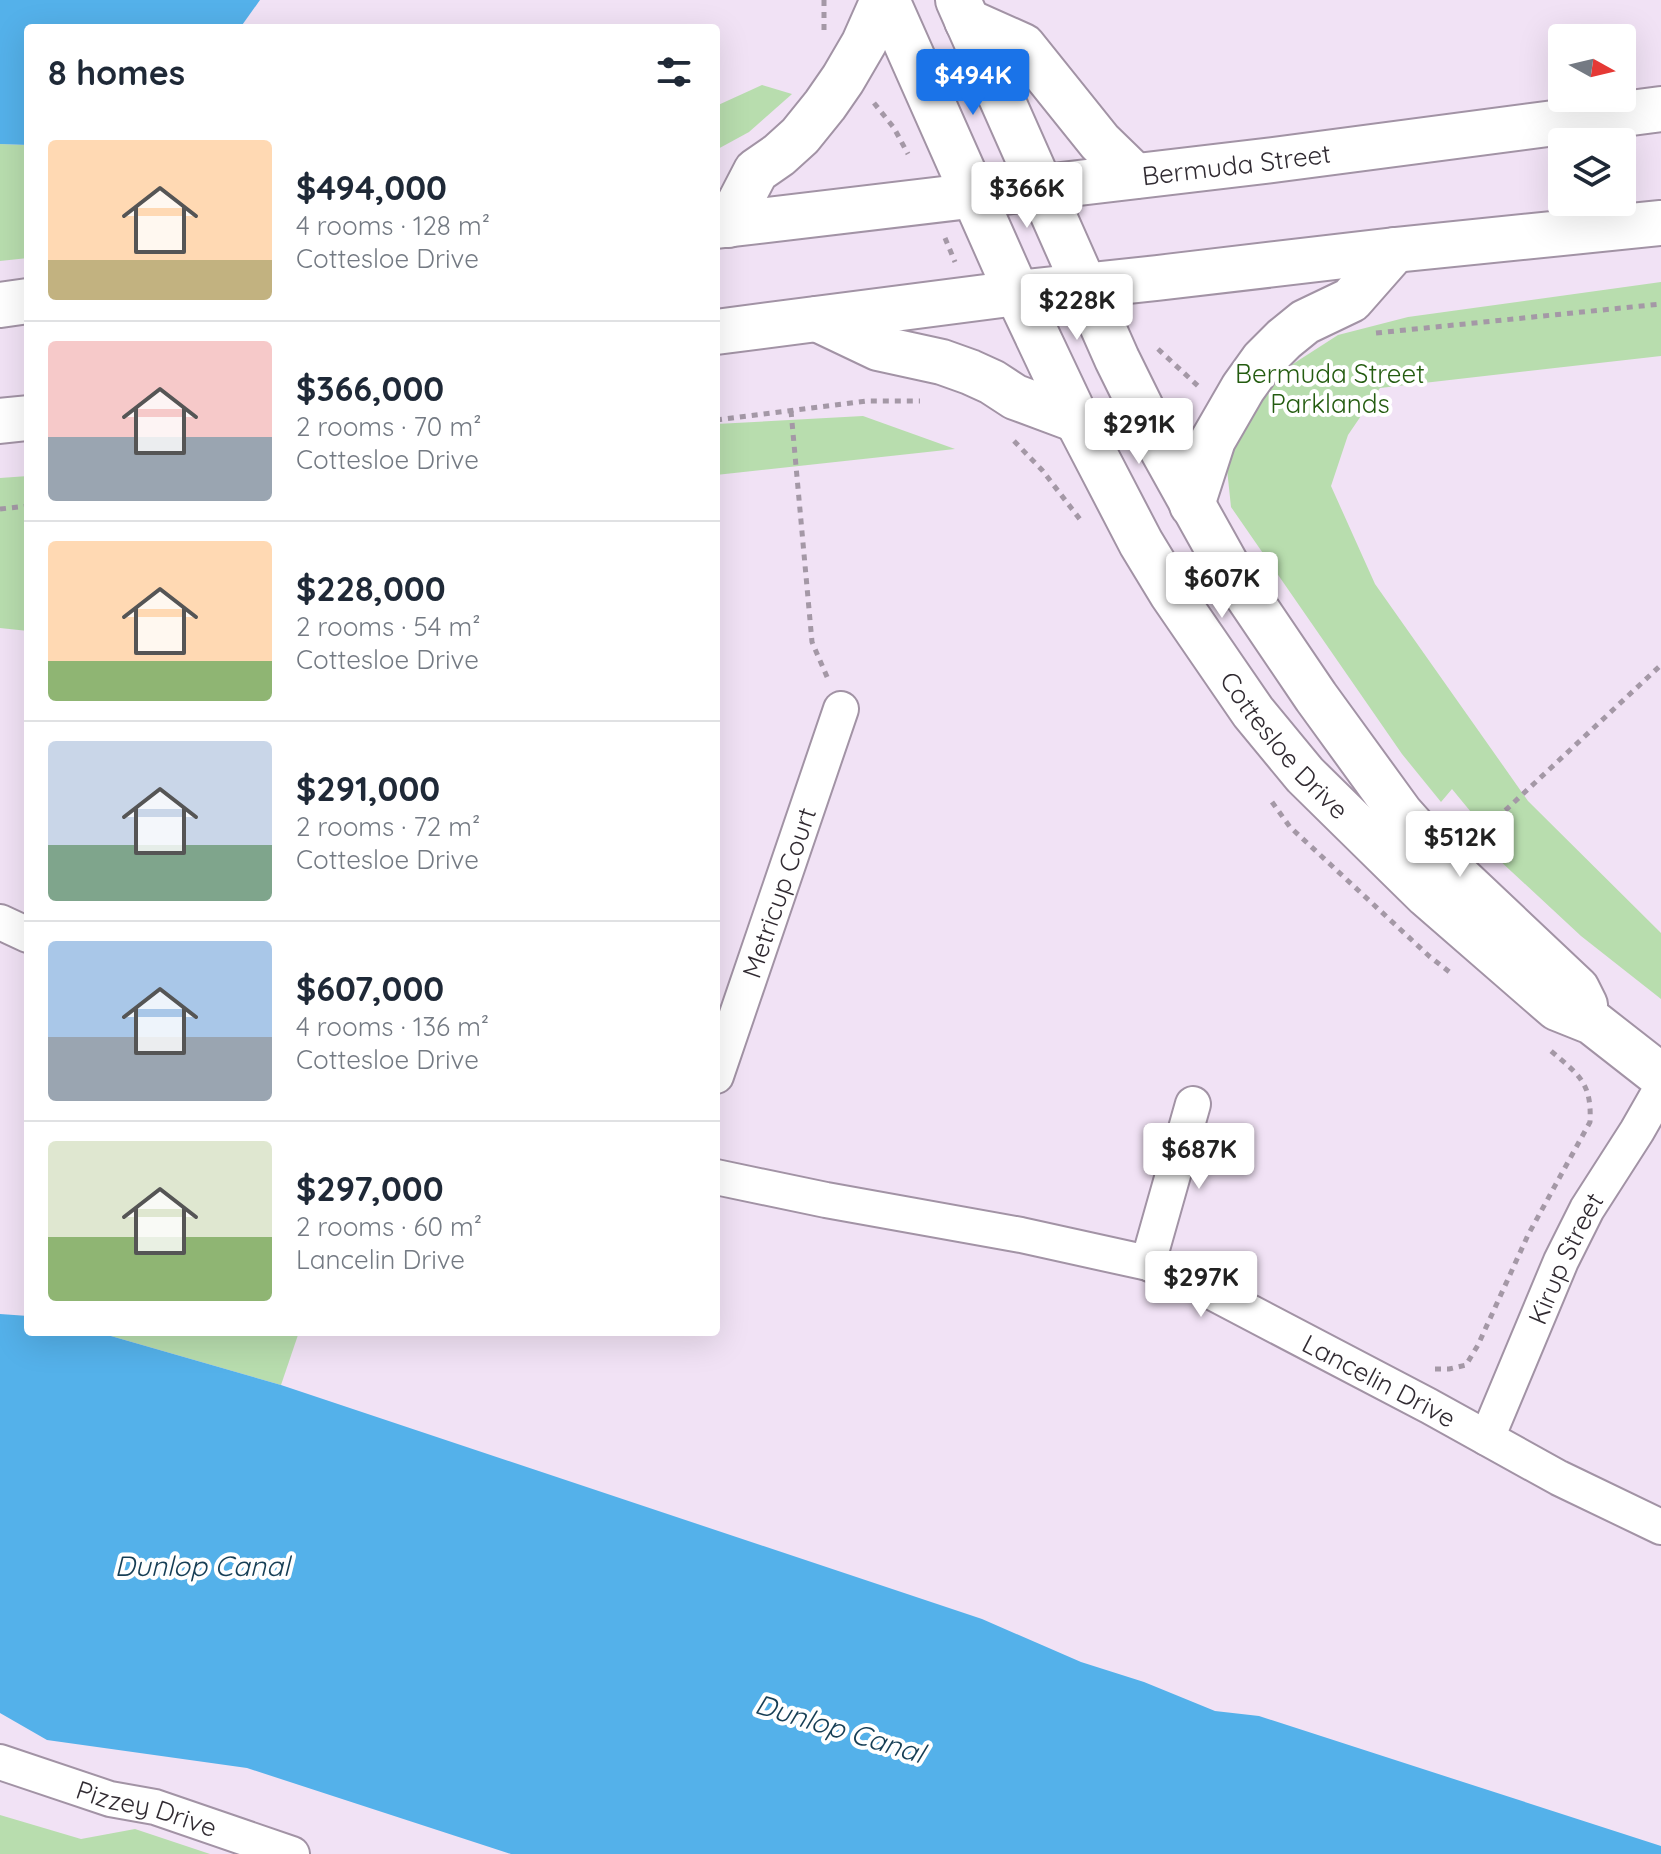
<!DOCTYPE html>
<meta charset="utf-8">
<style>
:root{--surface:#fff;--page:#f2f2f3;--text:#1f2937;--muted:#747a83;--line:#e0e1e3;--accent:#1a73e8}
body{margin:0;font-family:Quicksand,sans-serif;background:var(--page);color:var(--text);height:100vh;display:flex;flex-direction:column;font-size:30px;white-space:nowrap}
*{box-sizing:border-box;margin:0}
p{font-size:26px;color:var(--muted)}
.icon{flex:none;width:44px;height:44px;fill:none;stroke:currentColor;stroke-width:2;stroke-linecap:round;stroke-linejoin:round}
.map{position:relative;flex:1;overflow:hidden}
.panel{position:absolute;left:24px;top:24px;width:696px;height:1312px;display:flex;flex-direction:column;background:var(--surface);border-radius:8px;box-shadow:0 8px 32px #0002}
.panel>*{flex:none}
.needle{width:52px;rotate:98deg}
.buttons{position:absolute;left:1548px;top:24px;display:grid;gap:16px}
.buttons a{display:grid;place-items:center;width:88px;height:88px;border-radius:8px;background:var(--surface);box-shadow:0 8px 32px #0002;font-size:40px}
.price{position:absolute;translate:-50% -68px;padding:0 18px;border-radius:8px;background:#fff;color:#222;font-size:26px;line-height:52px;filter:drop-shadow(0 2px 4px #0008)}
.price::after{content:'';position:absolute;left:50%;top:48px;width:24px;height:18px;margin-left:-12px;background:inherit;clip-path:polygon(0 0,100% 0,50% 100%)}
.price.selected{background:var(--accent);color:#fff}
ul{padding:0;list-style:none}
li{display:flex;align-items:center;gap:24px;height:200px;padding:0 24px}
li+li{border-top:2px solid var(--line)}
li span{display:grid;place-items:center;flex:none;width:224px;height:160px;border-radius:8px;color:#555}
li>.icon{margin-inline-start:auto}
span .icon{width:96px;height:96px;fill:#fffc;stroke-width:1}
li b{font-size:34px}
h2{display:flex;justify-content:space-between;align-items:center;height:96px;padding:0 24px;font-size:34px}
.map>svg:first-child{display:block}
.green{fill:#b8ddae}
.water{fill:#54b1ea}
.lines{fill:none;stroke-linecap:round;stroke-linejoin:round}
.minor-casing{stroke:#a293a5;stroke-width:38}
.secondary-casing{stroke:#a293a5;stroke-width:48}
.primary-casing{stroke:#a293a5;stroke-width:48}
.path{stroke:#a498a6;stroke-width:5;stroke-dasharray:6 6;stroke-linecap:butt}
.minor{stroke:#fff;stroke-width:34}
.secondary{stroke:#fff;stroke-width:44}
.primary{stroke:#fff;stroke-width:44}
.labels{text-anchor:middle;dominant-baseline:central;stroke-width:8;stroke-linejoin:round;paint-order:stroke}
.street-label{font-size:26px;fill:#312b32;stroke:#fff}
.park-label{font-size:26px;fill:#245c10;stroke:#fff}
.water-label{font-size:28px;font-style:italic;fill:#163e55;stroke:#fff}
</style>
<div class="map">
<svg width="1661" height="1854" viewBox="0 0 1661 1854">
<rect width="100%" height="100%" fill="#f1e2f5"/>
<g class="green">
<polygon points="762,85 792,94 749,132 716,150 716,106"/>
<polygon points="0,144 28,145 28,258 0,261"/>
<polygon points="1661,282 1661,356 1380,388 1348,435 1331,486 1375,584 1528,801 1661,933 1661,999 1581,936 1470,833 1480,823 1452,789 1441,802 1402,754 1231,507 1227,469 1234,448 1252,414 1282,371 1338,335 1408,317"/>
<polygon points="863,416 955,449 716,475 716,424"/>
<polygon points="28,476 28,631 0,628 0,478"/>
<polygon points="97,1332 299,1332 281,1385"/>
<polygon points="0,1815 81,1839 135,1829 210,1854 0,1854"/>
</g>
<g class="water">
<polygon points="0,0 260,0 240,28 28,28 28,145 0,144"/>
<polygon points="0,1314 28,1316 28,1332 97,1332 281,1385 982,1619 1081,1662 1144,1682 1215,1711 1259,1716 1661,1846 1661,1854 511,1854 247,1768 47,1740 0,1713"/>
</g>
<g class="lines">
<defs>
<g id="minor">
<polyline points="0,922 28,935"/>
<path id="s1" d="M716,1076L841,709"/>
<path id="s2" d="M716,1177L826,1200L1021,1235L1148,1263L1200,1286L1429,1406L1559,1478L1661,1527"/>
<polyline points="1148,1263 1193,1104"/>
<path id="s3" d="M1487,1438L1561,1261L1587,1209L1637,1131L1661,1089"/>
<path id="s4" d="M0,1762L110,1799L155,1807L292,1854"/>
</g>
<g id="secondary">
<path id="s5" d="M887,0L1017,293L1077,420L1141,543L1172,594L1253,712L1305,775L1427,895L1557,1008L1592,1022L1661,1076"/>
<polyline points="958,0 1117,359 1158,442 1226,564 1316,697 1401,814 1451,870 1577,989 1585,1005"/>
</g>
<g id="primary">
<polyline points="967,21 1023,46 1100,142 1135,176"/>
<polyline points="728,225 756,171 779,155 800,136 825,105 843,79 864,43 883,0"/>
<path id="s6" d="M716,226L1273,160L1661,109"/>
<polyline points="0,305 28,301"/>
<polyline points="817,319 878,348 942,362 970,372 992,382 1015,397 1077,420"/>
<polyline points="716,332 1017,293 1157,278 1395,250 1661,223"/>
<polyline points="0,421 28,418"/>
<polyline points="1192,505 1213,440 1243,388 1263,360 1284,339 1305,322 1351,300 1395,250"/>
</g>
</defs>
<use href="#minor" class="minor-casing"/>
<use href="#secondary" class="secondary-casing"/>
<use href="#primary" class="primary-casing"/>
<g class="path">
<polyline points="824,0 824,31"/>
<polyline points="874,103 894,128 908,154"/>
<polyline points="945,238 955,262"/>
<polyline points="1376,333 1661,304"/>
<polyline points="1158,349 1198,386"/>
<polyline points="791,411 812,642 828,679"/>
<polyline points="716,420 866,401 920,401"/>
<polyline points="1014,441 1042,470 1082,522"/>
<polyline points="0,509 28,506"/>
<polyline points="1272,802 1290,827 1429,956 1452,974"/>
<polyline points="1479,835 1661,665"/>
<path d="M1435,1369H1449L1466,1365L1478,1345L1528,1235L1590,1122C1592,1083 1579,1075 1551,1051"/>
</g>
<use href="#minor" class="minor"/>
<use href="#secondary" class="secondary"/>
<use href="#primary" class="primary"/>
</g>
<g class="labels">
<g class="street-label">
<text stroke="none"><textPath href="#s6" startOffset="524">Bermuda Street</textPath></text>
<text stroke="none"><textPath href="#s5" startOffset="848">Cottesloe Drive</textPath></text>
<text stroke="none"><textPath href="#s1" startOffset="194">Metricup Court</textPath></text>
<text stroke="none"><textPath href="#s3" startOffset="196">Kirup Street</textPath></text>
<text stroke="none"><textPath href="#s2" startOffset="700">Lancelin Drive</textPath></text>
<text stroke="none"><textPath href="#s4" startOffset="154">Pizzey Drive</textPath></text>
</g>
<g class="park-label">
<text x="1330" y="373">Bermuda Street<tspan x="1330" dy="30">Parklands</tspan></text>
</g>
<g class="water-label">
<text x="202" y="1565">Dunlop Canal</text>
<text transform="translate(840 1728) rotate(17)">Dunlop Canal</text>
</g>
</g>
</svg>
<div class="buttons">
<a><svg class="needle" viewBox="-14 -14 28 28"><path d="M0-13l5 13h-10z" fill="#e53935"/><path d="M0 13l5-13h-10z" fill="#747a83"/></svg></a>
<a><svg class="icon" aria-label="layers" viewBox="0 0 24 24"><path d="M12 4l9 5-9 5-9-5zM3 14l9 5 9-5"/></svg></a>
</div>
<b class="price selected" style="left:973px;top:117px">$494K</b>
<b class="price" style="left:1027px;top:230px">$366K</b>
<b class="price" style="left:1077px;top:342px">$228K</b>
<b class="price" style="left:1139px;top:466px">$291K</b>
<b class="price" style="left:1222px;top:620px">$607K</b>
<b class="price" style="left:1460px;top:879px">$512K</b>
<b class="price" style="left:1199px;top:1191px">$687K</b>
<b class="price" style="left:1201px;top:1319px">$297K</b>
<section class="panel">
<h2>8 homes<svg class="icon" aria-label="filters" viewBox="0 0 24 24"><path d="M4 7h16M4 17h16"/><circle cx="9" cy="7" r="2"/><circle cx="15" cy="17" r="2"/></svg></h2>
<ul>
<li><span style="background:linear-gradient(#ffd9b3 75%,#c2b280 0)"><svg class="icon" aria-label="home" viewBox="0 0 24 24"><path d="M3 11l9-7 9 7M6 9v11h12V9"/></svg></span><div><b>$494,000</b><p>4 rooms · 128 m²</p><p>Cottesloe Drive</p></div></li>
<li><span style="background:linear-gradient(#f6c9c9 60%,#9aa5b1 0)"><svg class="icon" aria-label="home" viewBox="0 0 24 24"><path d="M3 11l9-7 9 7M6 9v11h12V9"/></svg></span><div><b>$366,000</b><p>2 rooms · 70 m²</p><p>Cottesloe Drive</p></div></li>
<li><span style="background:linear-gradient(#ffd9b3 75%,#8fb573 0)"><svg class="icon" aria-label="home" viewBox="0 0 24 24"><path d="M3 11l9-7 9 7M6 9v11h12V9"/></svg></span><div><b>$228,000</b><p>2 rooms · 54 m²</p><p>Cottesloe Drive</p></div></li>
<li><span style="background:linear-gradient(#c9d6e8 65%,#7fa58c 0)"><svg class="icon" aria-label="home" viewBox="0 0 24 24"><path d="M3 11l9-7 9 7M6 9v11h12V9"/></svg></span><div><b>$291,000</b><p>2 rooms · 72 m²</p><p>Cottesloe Drive</p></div></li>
<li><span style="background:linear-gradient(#a9c7e8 60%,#9aa5b1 0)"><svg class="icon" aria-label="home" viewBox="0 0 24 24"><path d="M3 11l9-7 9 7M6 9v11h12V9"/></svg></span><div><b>$607,000</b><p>4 rooms · 136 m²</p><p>Cottesloe Drive</p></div></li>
<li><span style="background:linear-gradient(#dfe7d0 60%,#8fb573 0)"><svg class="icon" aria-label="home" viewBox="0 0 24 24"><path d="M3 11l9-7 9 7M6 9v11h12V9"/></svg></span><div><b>$297,000</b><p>2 rooms · 60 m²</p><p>Lancelin Drive</p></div></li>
</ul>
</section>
</div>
